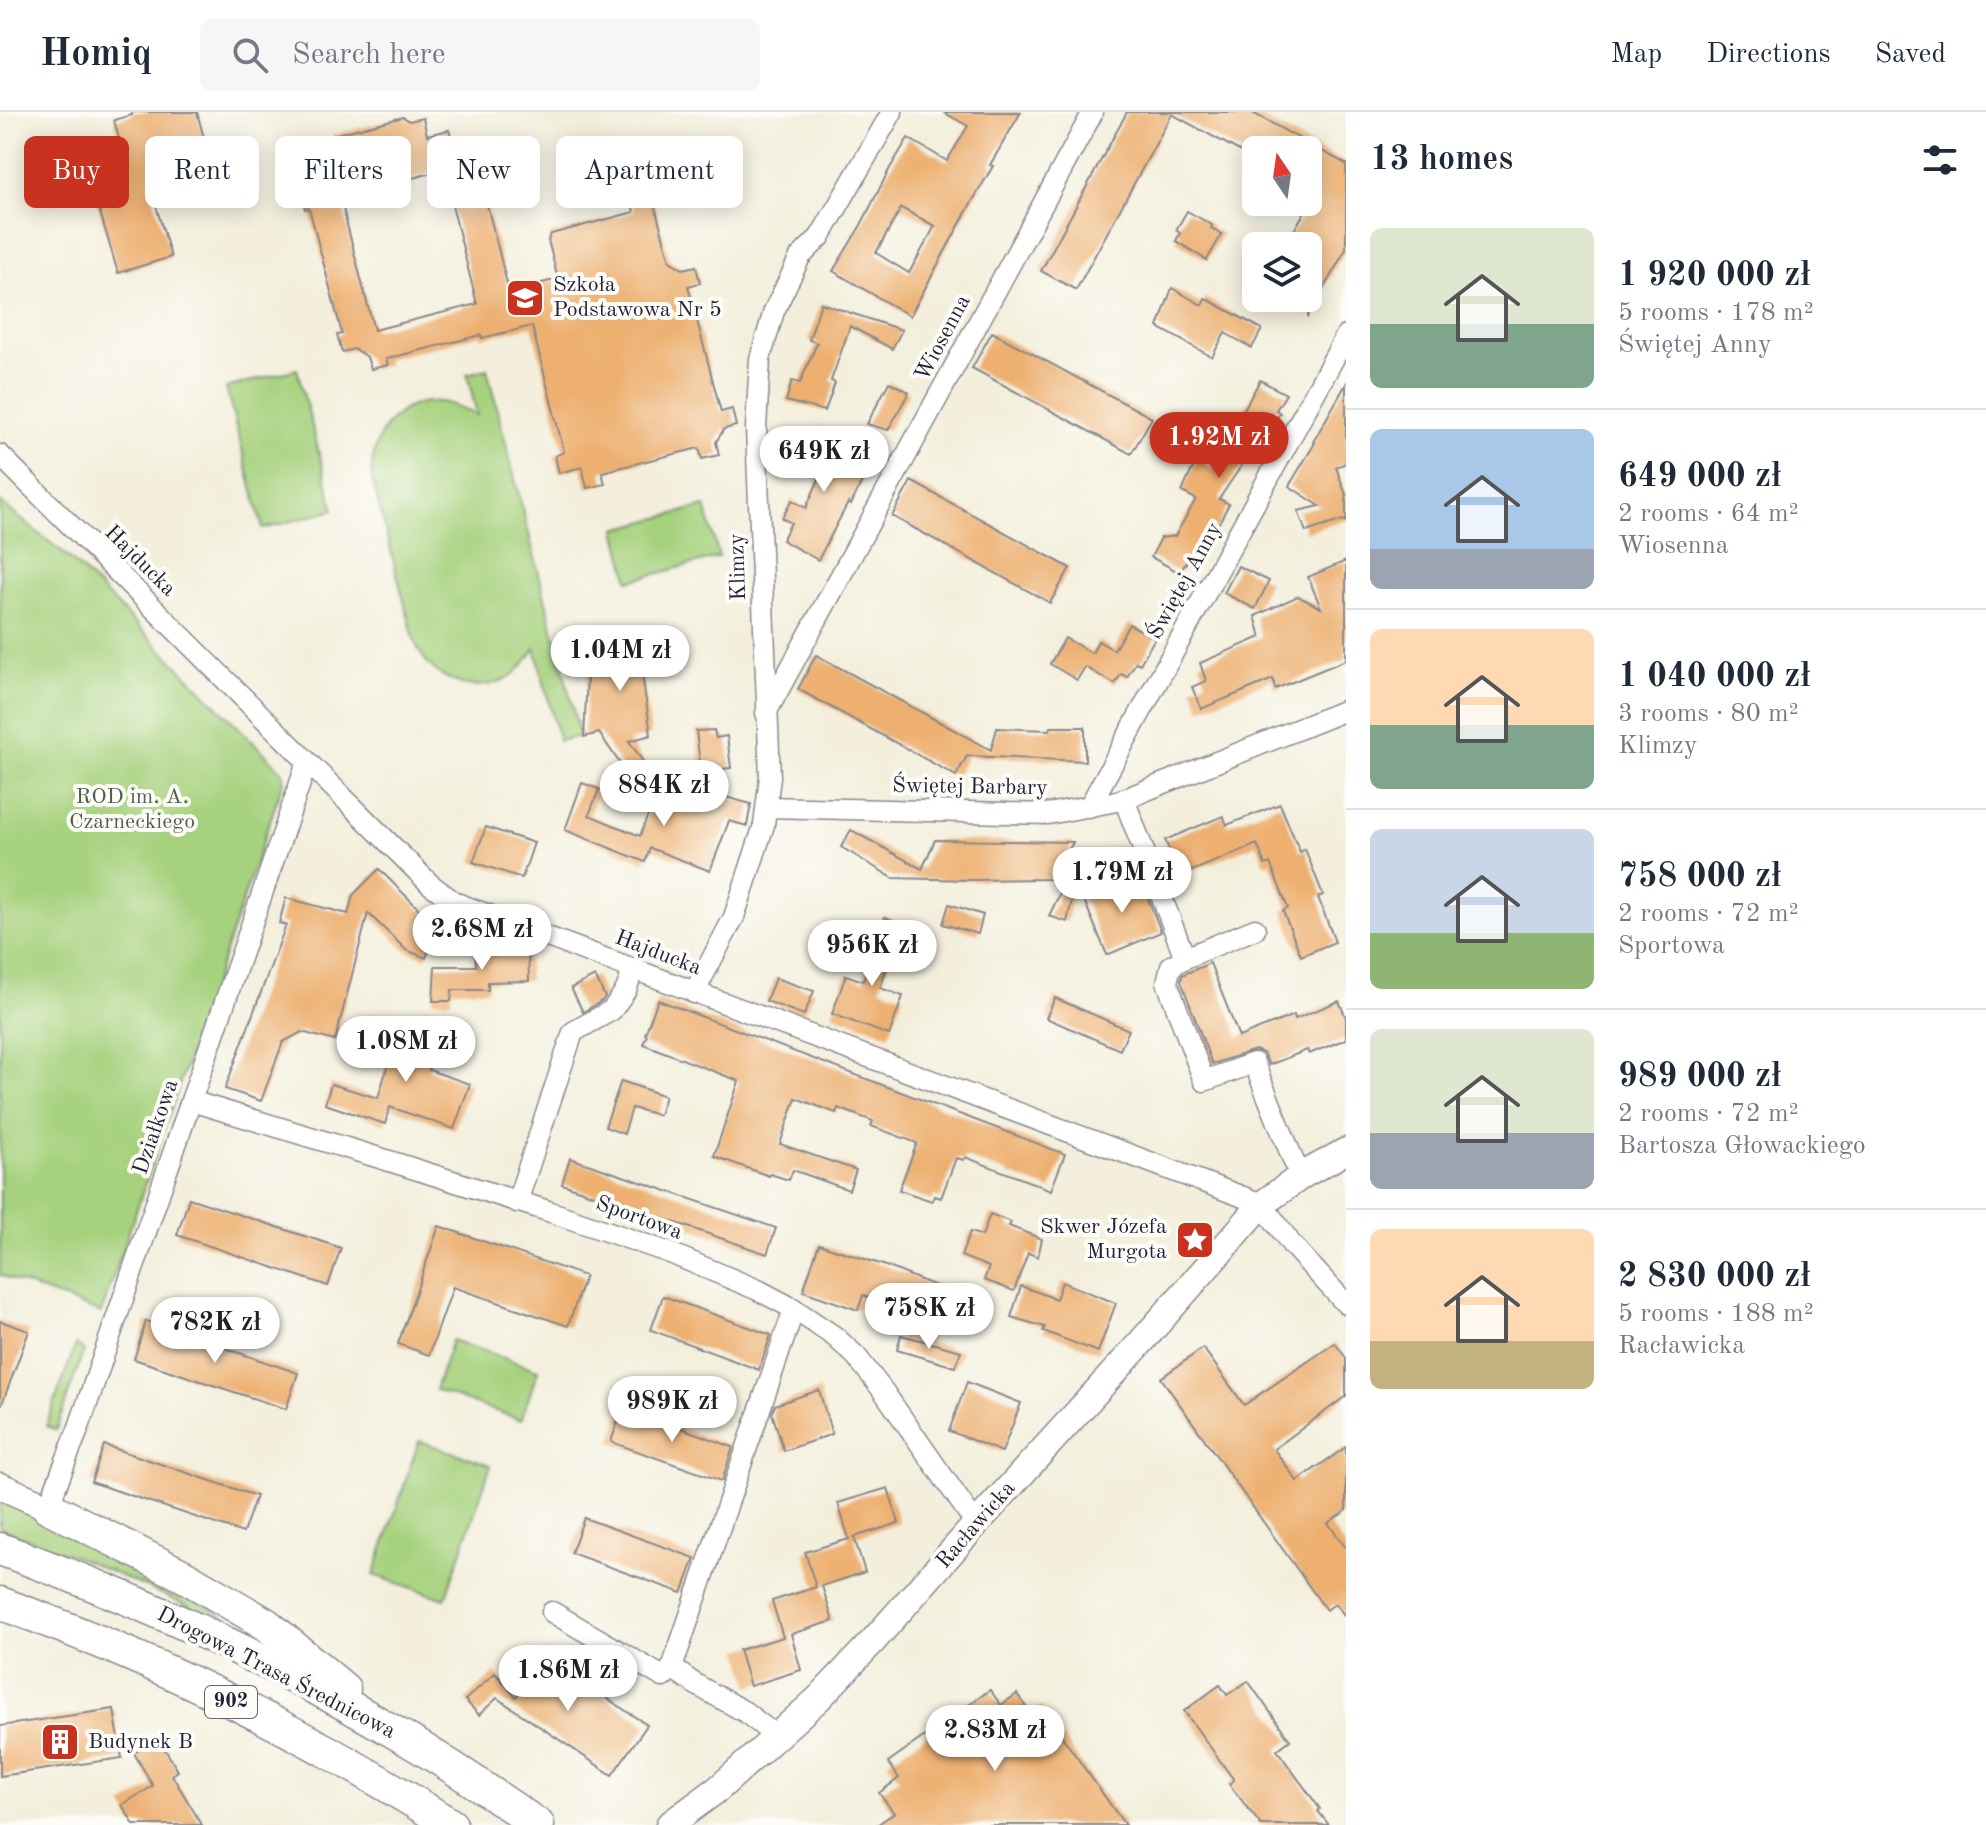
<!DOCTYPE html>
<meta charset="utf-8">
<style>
:root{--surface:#fff;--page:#f6f6f7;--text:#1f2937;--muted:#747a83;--line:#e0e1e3;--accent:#c8321e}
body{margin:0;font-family:"Old Standard TT",serif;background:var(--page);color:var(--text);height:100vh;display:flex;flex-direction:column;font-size:30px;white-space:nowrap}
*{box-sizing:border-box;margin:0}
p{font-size:26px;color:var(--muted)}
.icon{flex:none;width:44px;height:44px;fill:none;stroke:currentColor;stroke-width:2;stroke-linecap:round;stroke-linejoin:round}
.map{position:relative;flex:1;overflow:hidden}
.panel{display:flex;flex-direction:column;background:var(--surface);width:640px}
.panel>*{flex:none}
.top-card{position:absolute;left:24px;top:24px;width:760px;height:72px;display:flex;gap:16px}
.needle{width:52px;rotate:347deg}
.buttons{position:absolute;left:1242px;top:24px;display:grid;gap:16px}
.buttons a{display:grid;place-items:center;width:80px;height:80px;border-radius:12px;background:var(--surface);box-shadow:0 4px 20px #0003;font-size:40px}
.price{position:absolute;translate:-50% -68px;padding:0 18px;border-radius:28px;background:#fff;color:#222;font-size:26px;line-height:52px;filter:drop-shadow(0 2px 4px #0008)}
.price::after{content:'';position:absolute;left:50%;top:48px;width:24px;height:18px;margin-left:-12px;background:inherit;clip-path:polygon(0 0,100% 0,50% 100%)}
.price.current{background:var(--accent);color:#fff}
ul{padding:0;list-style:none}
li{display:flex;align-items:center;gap:24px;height:200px;padding:0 24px}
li+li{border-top:2px solid var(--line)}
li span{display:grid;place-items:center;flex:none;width:224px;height:160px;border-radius:12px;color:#555}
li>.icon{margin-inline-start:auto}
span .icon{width:96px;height:96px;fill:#fffc;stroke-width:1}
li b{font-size:34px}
h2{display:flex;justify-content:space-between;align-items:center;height:96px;padding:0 24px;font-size:34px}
.tag{padding:0 28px;border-radius:12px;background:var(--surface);box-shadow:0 4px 20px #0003;font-size:28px;line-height:72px}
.tag.current{background:var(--accent);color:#fff}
header{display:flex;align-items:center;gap:48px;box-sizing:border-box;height:112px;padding:0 40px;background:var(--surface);border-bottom:2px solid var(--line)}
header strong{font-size:38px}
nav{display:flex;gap:44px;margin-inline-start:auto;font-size:28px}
.search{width:560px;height:72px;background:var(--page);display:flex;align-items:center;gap:20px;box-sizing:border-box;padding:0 28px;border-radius:12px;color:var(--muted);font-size:30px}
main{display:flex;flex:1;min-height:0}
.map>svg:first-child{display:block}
.green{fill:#a6d17d;stroke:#647a5c;stroke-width:2}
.building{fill:#edb071;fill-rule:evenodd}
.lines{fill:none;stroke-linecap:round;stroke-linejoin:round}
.minor-casing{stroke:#8a888c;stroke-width:23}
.tertiary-casing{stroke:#8a888c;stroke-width:29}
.primary-casing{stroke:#8a888c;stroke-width:35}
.minor{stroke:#fff;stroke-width:20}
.tertiary{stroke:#fff;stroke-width:26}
.primary{stroke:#fff;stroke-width:32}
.labels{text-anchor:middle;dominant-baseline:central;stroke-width:8;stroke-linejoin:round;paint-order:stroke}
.shield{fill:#fdfcf7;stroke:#646373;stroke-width:2}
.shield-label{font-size:20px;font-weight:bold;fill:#22223b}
.poi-label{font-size:22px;fill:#22223b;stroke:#fdfcf7;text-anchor:start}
.street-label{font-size:22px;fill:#22223b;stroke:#fdfcf7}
.park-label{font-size:22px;fill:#505f52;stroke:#fdfcf7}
</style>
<header>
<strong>Homiq</strong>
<div class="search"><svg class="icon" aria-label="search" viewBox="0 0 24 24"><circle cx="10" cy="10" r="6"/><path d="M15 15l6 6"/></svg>Search here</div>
<nav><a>Map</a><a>Directions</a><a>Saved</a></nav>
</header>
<main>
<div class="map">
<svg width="1346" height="1713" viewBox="0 0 1346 1713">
<rect width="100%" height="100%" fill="#fdfcf7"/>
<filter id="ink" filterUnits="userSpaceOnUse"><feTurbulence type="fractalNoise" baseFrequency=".0125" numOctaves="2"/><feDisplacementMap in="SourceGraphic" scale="16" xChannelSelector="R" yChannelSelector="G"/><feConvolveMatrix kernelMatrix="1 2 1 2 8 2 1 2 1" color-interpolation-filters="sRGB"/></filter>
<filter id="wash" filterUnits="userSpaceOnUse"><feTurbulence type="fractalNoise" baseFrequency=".006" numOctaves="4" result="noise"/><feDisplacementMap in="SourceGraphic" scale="32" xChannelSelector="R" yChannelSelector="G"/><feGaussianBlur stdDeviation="1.8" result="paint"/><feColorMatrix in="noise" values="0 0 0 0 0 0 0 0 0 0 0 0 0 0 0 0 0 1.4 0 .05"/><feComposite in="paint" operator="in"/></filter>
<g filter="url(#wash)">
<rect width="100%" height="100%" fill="#f3efdc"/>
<g class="green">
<polygon points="297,257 334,398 263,417 226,276"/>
<path d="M487,257L580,624L559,629L535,536C529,546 522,556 511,564C474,587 427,567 414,527L372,367C369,325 396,286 441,290C455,292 465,298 477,303L467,262Z"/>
<polygon points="0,390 72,448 283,660 284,668 101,1201 0,1163"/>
<polygon points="705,394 719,445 629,469 616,417"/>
<polygon points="452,1228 538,1258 521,1308 435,1278"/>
<polygon points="76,1232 84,1238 56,1318 46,1314"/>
<polygon points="419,1329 491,1353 445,1487 374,1463"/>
<polygon points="0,1386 126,1445 256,1524 89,1450 0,1416"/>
</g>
<g id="blocks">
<g class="building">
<polygon points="132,0 197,0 210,49 192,53 193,57 149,70 171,145 118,161 94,80 130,69 114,8 132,3"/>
<path d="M943,0H1021L990,53L993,54L969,95L910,204L833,159L861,113L890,56L908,26L947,49L968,14ZM901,96L935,114L909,161L876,141Z"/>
<polygon points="1127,0 1251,0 1346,52 1346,137 1308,204 1308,134 1285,134 1316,80 1308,76 1308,38 1256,38 1256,48 1172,2 1076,178 1041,159"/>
<path d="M403,5L409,9L423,6L427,23L449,18L453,31L465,38L478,35L483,52L477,54L509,179L558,167L548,128L551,122L634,100L630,82L650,77L670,149L683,157L696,154L700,171L688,174L721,300L732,297L736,314L724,317L716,330L719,343L702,347L699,336L602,360L605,372L587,376L582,355L559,361L555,344L564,340L532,214L482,226L481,223L386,247L388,253L371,257L367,245L354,237L342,240L337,223L342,222L309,96L305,97L301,80L313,77L321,65L318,51L338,46L333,23ZM443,58L477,192L374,218L340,85Z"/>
<polygon points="1187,99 1212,113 1211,116 1222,122 1207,148 1176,129 1180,121 1176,118"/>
<polygon points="1172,176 1202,193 1205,186 1262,217 1252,236 1225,221 1212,245 1158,215"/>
<polygon points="821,191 902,218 892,237 850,214 831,269 835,271 825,299 786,289 792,269 800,271 817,231 809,228"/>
<polygon points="992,220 1152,306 1131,342 972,256"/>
<polygon points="1260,268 1286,282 1276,298 1280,301 1261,333 1259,332 1249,348 1246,347 1219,387 1229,392 1198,450 1189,445 1180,461 1151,445 1161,426 1175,424 1196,387 1182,380 1197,346 1212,356"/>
<polygon points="889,270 909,280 888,318 867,312"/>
<polygon points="1346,272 1346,351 1336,355 1346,383 1346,410 1343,408 1306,420 1298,399 1320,394 1289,374 1315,331 1313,330"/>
<polygon points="790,323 873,345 851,393 848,391 818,448 782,428 791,411 782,406 792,388 806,396 825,354 788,343"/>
<polygon points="911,369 1070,456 1050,491 892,404"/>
<polygon points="1346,449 1346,548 1275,577 1273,567 1201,597 1192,575 1206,569 1200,551 1261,525 1255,504 1298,484 1321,496 1308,465"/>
<polygon points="1238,454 1269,469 1255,497 1224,481"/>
<polygon points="1129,512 1155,526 1140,552 1136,550 1127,565 1121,562 1115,572 1085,555 1077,568 1050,552 1065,526 1092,541 1098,529 1114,538"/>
<polygon points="657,521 660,554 641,555 651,623 629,629 644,651 628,663 599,621 584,625 588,545 590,544 589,528"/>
<polygon points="816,543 991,638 997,616 1050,618 1051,615 1085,615 1085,649 967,644 956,664 798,577"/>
<polygon points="714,618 716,626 727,624 731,656 701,659 696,619"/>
<polygon points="582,671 599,677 589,703 640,724 650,698 664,704 671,685 706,699 704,679 751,692 747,714 729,709 710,759 650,736 645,750 565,718"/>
<polygon points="1280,692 1300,740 1305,737 1323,783 1318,785 1335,830 1301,844 1283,799 1288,796 1270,751 1265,753 1257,732 1180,764 1165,728 1223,704 1227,713"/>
<polygon points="486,715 534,731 522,766 473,750"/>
<polygon points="851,718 922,757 935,728 1073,730 1054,767 971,768 893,766 841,735"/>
<polygon points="379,757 419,797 441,805 426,846 406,838 368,801 335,929 302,920 283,930 261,989 225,977 286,813 279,811 286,786 348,802 353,783"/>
<polygon points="1071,758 1078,761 1067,810 1049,804"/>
<polygon points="1139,763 1161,820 1107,843 1083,786"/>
<polygon points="949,792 983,803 978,822 943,812"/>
<polygon points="885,805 902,812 880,876 903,884 889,923 832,902 846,863 863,869"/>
<polygon points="528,836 529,869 488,870 488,878 452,878 451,889 433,889 435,854 476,854 475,837"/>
<polygon points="1210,851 1239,925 1294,903 1295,907 1339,889 1346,906 1346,927 1309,942 1307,938 1269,953 1263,941 1255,938 1212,952 1181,869 1182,863"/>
<polygon points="595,864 605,885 603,888 583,900 571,876"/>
<polygon points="775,866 814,879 804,903 766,889"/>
<polygon points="1055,886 1129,918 1120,938 1046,906"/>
<polygon points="658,888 1065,1042 1051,1078 965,1045 964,1048 956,1046 941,1086 934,1084 932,1089 899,1078 917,1031 871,1014 873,1009 838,996 836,1001 796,986 780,1032 856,1058 849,1078 793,1058 789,1068 770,1062 769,1064 714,1044 739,969 643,932 647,923 645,922"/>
<polygon points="389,913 411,922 432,923 429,958 470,972 454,1017 390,995 385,1012 325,992 331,972 378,986 390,946 374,940 379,921 386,923"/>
<polygon points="621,969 665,984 659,1003 632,996 624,1022 605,1015"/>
<polygon points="570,1046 776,1116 767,1142 562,1072"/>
<polygon points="189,1086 341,1136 328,1174 177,1123"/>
<polygon points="990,1102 1011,1110 1009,1114 1042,1127 1038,1145 1028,1141 1014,1179 984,1168 989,1155 961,1144 970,1120 982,1124"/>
<polygon points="439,1114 585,1164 568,1214 453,1175 429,1243 398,1232"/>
<polygon points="819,1132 886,1154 963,1185 951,1215 935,1209 940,1197 905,1184 900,1197 863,1183 858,1198 803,1179"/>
<polygon points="1062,1170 1116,1191 1098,1240 1043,1219 1045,1215 1011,1205 1021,1174 1056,1187"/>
<polygon points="663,1184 771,1223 759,1258 651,1218"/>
<polygon points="0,1209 29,1219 2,1292 0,1292"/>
<polygon points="146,1209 298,1261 286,1297 134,1247"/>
<polygon points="901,1223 961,1239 955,1255 897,1238"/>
<polygon points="1335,1231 1346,1246 1346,1284 1274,1337 1297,1369 1346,1335 1346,1399 1328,1411 1346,1436 1346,1505 1335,1492 1326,1498 1161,1266 1203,1236 1244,1293"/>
<polygon points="967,1270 1021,1291 1002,1340 949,1319"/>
<polygon points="819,1278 832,1322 784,1339 772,1301 775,1293"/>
<polygon points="623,1295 733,1335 722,1369 611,1330"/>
<polygon points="104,1333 256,1384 243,1421 91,1370"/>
<polygon points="888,1376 899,1411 854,1425 865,1460 822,1474 833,1509 791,1522 801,1558 750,1574 739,1538 783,1525 772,1489 816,1475 805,1440 849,1427 838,1391"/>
<polygon points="584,1406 695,1446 682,1481 571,1441"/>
<polygon points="544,1544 647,1613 612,1663 497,1586 479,1603 465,1588 495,1561 516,1585"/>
<polygon points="1248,1569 1290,1628 1277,1638 1320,1697 1318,1699 1329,1713 1261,1713 1229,1672 1234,1668 1184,1599 1220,1573 1227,1583"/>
<polygon points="990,1578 1001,1593 1017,1582 1031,1602 1041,1595 1125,1713 877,1713 894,1701 879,1681 899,1666 888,1650"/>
<polygon points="114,1597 122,1646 0,1664 0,1614"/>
<polygon points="158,1626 178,1659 172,1663 202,1713 134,1713 122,1693 153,1674 134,1641"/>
</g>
</g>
</g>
<g filter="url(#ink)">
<use href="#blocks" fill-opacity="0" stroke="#8a888c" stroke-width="2"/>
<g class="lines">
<defs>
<g id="minor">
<polyline points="0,343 430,772 454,790 1262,1092 1292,1133 1346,1192"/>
<polyline points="766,601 1093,0"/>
<polyline points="1124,687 1185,846 1255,817"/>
<polyline points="767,695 1048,702 1122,688 1346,598"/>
<polyline points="1089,695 1346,224"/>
<polyline points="1185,846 1171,854 1167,870 1204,969 1254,951 1294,1050 1303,1063"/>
<polyline points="694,881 734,805 764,713 770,665 756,316 760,247 774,199 800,145 820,125 892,0"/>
<polyline points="191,989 383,1047 548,1099 670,1141 758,1178 794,1197 834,1224 856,1244 884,1280 976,1412"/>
<polyline points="517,1090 573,920 612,898 626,878 633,858"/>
<polyline points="48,1395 79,1315 307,651"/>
<polyline points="552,1500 663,1565 672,1556 794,1197"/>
<polyline points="672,1556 695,1572 745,1600 777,1625"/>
</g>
<g id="tertiary">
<polyline points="0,1374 48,1395"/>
<polyline points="669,1713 718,1677 819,1586 874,1528 976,1412 1136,1236 1262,1092 1303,1063 1346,1039"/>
</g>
<g id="primary">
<polyline points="48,1395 184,1464 266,1512 344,1577"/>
<path d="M0,1437C138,1487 274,1549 401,1624C448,1651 493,1682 538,1713"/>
<path d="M0,1491C157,1548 310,1623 451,1713"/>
</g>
</defs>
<use href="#minor" class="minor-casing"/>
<use href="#tertiary" class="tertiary-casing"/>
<use href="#primary" class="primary-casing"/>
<use href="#minor" class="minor"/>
<use href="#tertiary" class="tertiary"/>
<use href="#primary" class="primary"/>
</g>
</g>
<defs>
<symbol id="school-square" viewBox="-11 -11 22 22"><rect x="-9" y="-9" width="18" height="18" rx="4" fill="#c8321e" stroke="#fdfcf7"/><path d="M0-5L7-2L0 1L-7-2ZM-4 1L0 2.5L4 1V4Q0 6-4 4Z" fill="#fff"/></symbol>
<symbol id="sight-square" viewBox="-11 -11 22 22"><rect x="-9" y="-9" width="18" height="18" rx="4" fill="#c8321e" stroke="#fdfcf7"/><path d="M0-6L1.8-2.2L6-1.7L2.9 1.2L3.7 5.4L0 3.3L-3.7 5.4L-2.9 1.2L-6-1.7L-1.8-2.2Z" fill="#fff"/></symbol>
<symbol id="building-square" viewBox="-11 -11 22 22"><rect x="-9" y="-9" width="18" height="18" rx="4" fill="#c8321e" stroke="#fdfcf7"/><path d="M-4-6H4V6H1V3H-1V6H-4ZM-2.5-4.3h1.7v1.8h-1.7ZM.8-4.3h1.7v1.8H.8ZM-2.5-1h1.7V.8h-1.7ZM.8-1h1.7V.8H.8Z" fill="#fff"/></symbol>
</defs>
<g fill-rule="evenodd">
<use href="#school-square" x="503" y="164" width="44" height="44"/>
<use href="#sight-square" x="1173" y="1106" width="44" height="44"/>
<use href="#building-square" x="38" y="1608" width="44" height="44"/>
</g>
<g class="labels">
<rect class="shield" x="205" y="1574" width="52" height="32" rx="6"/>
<g class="shield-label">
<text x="231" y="1590">902</text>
</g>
<g class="poi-label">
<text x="553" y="173">Szkoła<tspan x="553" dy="25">Podstawowa Nr 5</tspan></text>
<text x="1167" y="1115" text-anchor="end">Skwer Józefa<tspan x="1167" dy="25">Murgota</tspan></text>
<text x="88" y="1630">Budynek B</text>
</g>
<g class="street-label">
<text transform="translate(943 226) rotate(-62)">Wiosenna</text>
<text transform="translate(140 449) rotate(45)">Hajducka</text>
<text transform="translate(738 455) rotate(-92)">Klimzy</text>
<text transform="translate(1185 469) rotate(-61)">Świętej Anny</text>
<text transform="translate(970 675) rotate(1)">Świętej Barbary</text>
<text transform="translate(658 841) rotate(21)">Hajducka</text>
<text transform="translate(156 1015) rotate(-71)">Działkowa</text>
<text transform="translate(639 1106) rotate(20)">Sportowa</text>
<text transform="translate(976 1413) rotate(-49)">Racławicka</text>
<text transform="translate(276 1561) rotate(27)">Drogowa Trasa Średnicowa</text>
</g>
<g class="park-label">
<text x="132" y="685">ROD im. A.<tspan x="132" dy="25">Czarneckiego</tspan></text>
</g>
</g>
</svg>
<div class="buttons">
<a><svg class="needle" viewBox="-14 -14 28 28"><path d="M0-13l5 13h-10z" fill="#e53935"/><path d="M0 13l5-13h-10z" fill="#747a83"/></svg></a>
<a><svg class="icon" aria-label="layers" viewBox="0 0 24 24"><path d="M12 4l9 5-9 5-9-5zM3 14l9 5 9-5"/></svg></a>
</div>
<b class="price current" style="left:1219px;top:368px">1.92M zł</b>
<b class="price" style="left:824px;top:382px">649K zł</b>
<b class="price" style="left:620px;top:581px">1.04M zł</b>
<b class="price" style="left:664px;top:716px">884K zł</b>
<b class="price" style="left:1122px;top:803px">1.79M zł</b>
<b class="price" style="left:482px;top:860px">2.68M zł</b>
<b class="price" style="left:872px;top:876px">956K zł</b>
<b class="price" style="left:406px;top:972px">1.08M zł</b>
<b class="price" style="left:929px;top:1239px">758K zł</b>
<b class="price" style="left:215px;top:1253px">782K zł</b>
<b class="price" style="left:672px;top:1332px">989K zł</b>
<b class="price" style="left:568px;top:1601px">1.86M zł</b>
<b class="price" style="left:995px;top:1661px">2.83M zł</b>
<div class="top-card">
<a class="tag current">Buy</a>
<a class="tag">Rent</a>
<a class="tag">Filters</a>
<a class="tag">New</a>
<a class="tag">Apartment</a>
</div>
</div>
<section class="panel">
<h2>13 homes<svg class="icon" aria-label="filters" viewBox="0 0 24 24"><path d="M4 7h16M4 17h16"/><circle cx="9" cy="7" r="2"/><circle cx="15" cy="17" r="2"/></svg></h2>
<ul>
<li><span style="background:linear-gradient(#dfe7d0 60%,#7fa58c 0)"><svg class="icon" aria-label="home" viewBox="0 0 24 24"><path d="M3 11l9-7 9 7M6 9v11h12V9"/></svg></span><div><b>1 920 000 zł</b><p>5 rooms · 178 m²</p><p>Świętej Anny</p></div></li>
<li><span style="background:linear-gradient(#a9c7e8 75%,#9aa5b1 0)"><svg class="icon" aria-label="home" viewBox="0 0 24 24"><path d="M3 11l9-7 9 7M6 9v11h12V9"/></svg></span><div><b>649 000 zł</b><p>2 rooms · 64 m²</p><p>Wiosenna</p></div></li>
<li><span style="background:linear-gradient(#ffd9b3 60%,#7fa58c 0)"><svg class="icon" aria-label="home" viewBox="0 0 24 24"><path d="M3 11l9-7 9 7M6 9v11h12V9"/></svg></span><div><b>1 040 000 zł</b><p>3 rooms · 80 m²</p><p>Klimzy</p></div></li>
<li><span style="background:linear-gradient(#c9d6e8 65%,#8fb573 0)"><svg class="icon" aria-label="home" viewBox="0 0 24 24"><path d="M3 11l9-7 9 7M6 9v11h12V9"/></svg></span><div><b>758 000 zł</b><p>2 rooms · 72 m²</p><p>Sportowa</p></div></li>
<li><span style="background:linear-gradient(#dfe7d0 65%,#9aa5b1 0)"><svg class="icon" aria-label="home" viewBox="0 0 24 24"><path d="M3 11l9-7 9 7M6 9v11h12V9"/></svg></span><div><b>989 000 zł</b><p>2 rooms · 72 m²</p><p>Bartosza Głowackiego</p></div></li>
<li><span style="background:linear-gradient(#ffd9b3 70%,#c2b280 0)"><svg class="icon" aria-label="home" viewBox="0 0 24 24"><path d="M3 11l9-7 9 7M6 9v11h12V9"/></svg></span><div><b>2 830 000 zł</b><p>5 rooms · 188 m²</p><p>Racławicka</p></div></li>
</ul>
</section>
</main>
